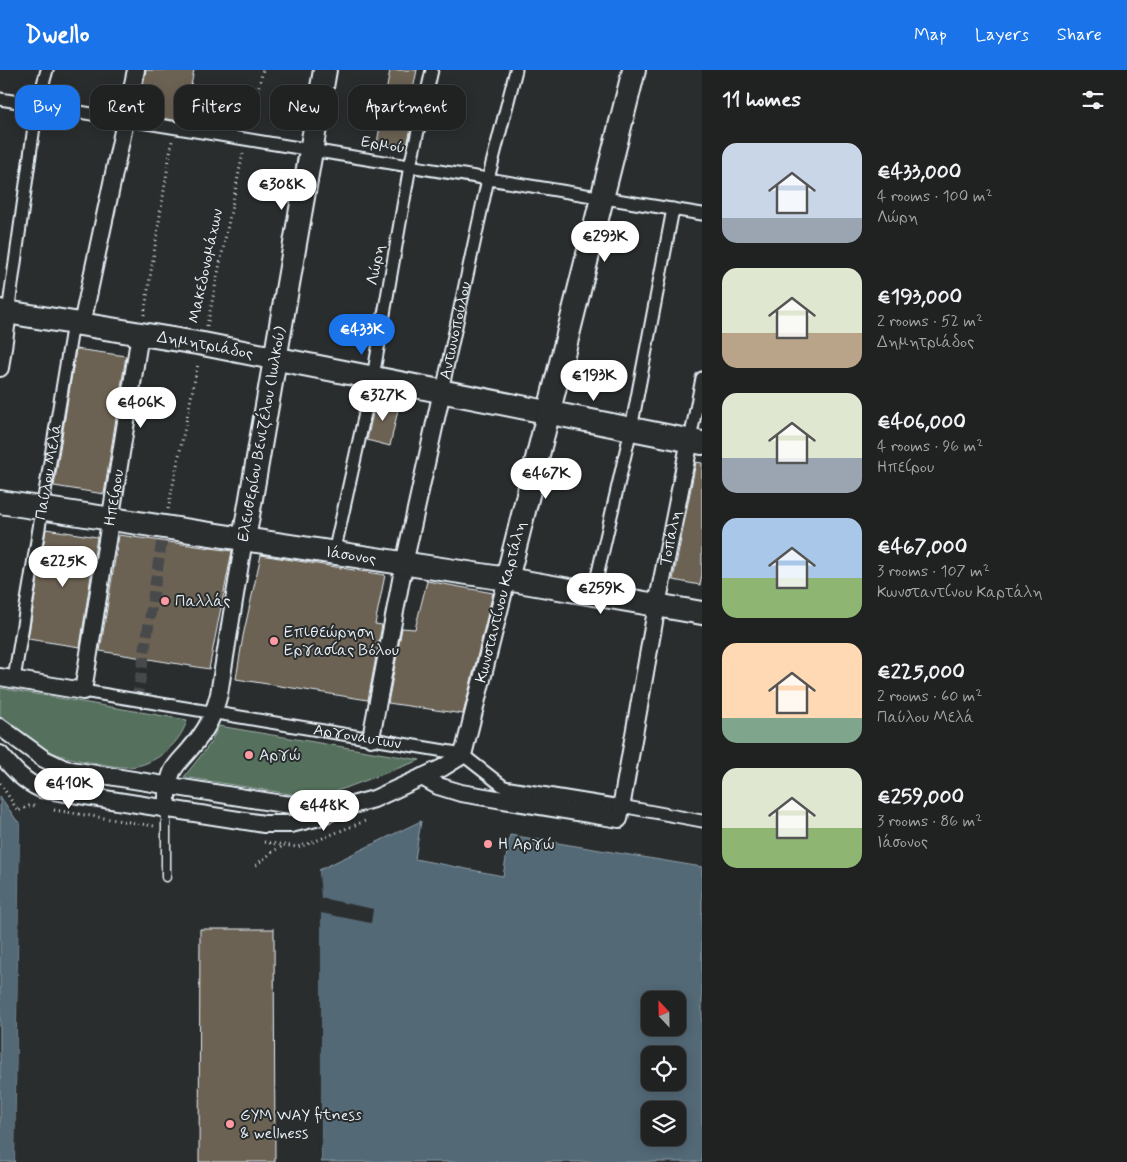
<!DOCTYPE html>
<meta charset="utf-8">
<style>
:root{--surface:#202222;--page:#2d2f2f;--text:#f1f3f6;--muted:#a2a4a5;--line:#3d3f40;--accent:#1a73e8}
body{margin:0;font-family:Mynerve,sans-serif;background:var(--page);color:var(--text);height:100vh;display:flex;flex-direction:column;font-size:19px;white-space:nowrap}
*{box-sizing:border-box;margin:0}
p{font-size:16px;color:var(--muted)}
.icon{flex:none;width:28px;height:28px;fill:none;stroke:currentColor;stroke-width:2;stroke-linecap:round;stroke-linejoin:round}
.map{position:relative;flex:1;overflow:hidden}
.drawer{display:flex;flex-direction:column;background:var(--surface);width:425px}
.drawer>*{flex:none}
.top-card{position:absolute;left:15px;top:15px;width:475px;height:45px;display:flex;gap:10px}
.needle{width:32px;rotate:338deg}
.buttons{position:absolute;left:641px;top:921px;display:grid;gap:10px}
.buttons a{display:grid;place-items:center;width:45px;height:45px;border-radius:10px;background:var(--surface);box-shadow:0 2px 12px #0003,0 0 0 1px var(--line);font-size:25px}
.price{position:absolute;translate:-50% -42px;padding:0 11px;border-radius:18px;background:#fff;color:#222;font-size:16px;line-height:32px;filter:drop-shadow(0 1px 2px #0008)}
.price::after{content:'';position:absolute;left:50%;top:30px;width:15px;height:11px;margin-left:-8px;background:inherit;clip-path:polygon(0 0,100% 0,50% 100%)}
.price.current{background:var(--accent);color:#fff}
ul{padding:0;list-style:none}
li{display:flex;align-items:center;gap:15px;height:125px;padding:0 20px}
li span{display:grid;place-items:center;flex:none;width:140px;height:100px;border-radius:15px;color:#555}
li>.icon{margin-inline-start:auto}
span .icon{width:60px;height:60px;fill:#fffc;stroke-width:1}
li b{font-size:21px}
h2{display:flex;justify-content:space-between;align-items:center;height:60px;padding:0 20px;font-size:21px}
.pill{padding:0 18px;border-radius:15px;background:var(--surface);box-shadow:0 2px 12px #0003,0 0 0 1px var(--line);font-size:18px;line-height:45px}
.pill.current{background:var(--accent);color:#fff}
header{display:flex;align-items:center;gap:30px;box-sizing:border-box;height:70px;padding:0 25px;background:var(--accent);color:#fff}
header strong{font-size:24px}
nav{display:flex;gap:28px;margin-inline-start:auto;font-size:18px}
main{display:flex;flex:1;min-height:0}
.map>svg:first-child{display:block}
.green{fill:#546f5d;stroke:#9eb0aa}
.water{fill:#526976;stroke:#8e9faa;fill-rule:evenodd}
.pier{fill:#2a2d2e}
.building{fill:#6c6253;stroke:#e8f1f8}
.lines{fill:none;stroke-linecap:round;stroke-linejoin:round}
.pedestrian-tunnel{stroke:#464a4c;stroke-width:11;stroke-dasharray:11 5.5;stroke-linecap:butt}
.service-casing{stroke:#e8f1f8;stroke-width:11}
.pedestrian-casing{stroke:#e8f1f8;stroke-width:15}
.minor-casing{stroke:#e8f1f8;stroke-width:20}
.secondary-casing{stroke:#e8f1f8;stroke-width:26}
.path{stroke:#e8f1f8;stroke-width:3;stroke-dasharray:1 4;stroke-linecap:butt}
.service{stroke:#2a2d2e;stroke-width:8}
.pedestrian{stroke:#2a2d2e;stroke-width:11}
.minor{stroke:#2a2d2e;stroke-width:16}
.secondary{stroke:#2a2d2e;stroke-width:22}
.poi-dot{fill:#ff9aa2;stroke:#2a2d2e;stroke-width:2}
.labels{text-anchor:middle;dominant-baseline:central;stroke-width:4;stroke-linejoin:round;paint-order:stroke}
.street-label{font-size:16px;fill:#e8f1f8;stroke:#2a2d2e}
.poi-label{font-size:16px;fill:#e8f1f8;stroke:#2a2d2e;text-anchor:start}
</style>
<header>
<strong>Dwello</strong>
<nav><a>Map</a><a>Layers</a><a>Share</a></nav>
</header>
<main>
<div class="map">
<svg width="702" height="1092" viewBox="0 0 702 1092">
<rect width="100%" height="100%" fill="#2a2d2e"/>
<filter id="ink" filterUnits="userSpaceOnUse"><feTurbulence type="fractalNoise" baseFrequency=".02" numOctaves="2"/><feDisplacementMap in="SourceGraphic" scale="10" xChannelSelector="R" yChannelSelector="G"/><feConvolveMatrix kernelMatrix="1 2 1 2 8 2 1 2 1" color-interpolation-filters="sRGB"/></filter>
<g filter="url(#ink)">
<g class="green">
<path d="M0,618L187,650C180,676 150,699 123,697C112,697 100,693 89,692C73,689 56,685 42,678C27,670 14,660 0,651Z"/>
<polygon points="219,656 420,690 343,719 318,725 290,724 184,707 210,674"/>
</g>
<g class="water">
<polygon points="0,726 17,751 20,752 15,1092 0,1092"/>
<path d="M421,751L415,789L503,806L510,765L702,797V1092H321L319,800ZM650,930H678V958H650ZM650,985H678V1012H650ZM650,1040H678V1068H650Z"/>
</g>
<g class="pier">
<polygon points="20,752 23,753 18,1092 15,1092"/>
<polygon points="317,799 319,800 321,828 373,839 371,853 321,843 321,1092 318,1092"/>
</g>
<g class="building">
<polygon points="146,0 194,0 184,52 137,44"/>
<polygon points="390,0 417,0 410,34 416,35 407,76 377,73"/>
<polygon points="76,279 126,286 104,424 54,416"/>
<polygon points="376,329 399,335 390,376 367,370"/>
<polygon points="696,392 702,393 702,505 700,515 673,510"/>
<polygon points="46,459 97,467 80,577 28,569"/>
<polygon points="119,465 232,481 209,599 100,581"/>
<polygon points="261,485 385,505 375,554 382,555 368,630 236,609 243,566"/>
<polygon points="427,511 493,523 463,644 388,633 402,558 415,559"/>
<polygon points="200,859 274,859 275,1092 199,1092"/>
</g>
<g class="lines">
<polyline class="pedestrian-tunnel" points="137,630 164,457"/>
<defs>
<polyline id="service" points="166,807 166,740"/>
<g id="pedestrian">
<polyline points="0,29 702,144"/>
<polyline points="8,243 37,35 47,0"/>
<path id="s1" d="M442,321L488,109L516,0"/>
<polyline points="690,370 702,308"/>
<polyline points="334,483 373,307 410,96 432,0"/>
<polyline points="593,524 631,359 673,139"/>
<path id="s2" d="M14,609L73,253"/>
<path id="s3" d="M83,621L457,683L463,685L504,717L621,736L702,751"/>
</g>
<g id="minor">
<polyline points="82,254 136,0"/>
<polyline points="0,298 8,243"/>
<path id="s4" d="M0,607L83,621L140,264"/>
<polyline points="0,657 44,689 65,699 283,734 337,739"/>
<polyline points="371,668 404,494 442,321"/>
<path d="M0,684C13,699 23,711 41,719L264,754H291L316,748L338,739L374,729L442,698L463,685L507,509"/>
<path id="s5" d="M422,707L438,716L461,723L619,749L657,535L690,370"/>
<path d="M166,740C167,727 167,714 172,702C177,692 185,686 191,678C207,660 213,647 219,624L244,469"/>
</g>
<g id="secondary">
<path id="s6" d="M0,241L203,274L702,373"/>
<path id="s7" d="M0,432L507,509L702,543"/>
<polyline points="244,469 325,0"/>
<polyline points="507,509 634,0"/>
</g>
</defs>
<use href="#service" class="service-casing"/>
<use href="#pedestrian" class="pedestrian-casing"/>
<use href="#minor" class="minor-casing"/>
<use href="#secondary" class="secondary-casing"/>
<g class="path">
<polyline points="249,55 263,0"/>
<polyline points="144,245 172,71"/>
<polyline points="207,256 243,83"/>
<polyline points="168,439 198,294"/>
<polyline points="0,713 18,741 31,735 36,736"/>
<polyline points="54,740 154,756"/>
<polyline points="264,772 297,777 308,774 365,751"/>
<polyline points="256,795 275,780 284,776"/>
</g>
<use href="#service" class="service"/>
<use href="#pedestrian" class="pedestrian"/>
<use href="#minor" class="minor"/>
<use href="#secondary" class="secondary"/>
</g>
</g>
<g class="poi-dot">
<circle cx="165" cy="531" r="5"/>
<circle cx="274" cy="571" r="5"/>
<circle cx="249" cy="685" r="5"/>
<circle cx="488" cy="774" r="5"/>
<circle cx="230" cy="1054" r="5"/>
</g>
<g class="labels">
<g class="street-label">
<text transform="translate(383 75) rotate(9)">Ερμού</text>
<text transform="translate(376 195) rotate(-80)">Λώρη</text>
<text transform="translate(206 196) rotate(-78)">Μακεδονομάχων</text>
<text stroke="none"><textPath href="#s1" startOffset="62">Αντωνοπούλου</textPath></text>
<text stroke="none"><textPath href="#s6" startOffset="208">Δημητριάδος</textPath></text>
<text transform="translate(262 364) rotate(-80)">Ελευθερίου Βενιζέλου (Ιωλκού)</text>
<text stroke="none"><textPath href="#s2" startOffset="210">Παύλου Μελά</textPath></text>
<text stroke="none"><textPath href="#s4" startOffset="280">Ηπείρου</textPath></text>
<text stroke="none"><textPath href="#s5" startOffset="488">Τοπάλη</textPath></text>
<text stroke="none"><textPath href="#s7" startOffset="355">Ιάσονος</textPath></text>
<text transform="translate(501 532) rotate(-76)">Κωνσταντίνου Καρτάλη</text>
<text stroke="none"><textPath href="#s3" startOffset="278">Αργοναυτών</textPath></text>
</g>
<g class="poi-label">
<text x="175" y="531">Παλλάς</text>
<text x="284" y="562">Επιθεώρηση<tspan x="284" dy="18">Εργασίας Βόλου</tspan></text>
<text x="259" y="685">Αργώ</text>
<text x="498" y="774">Η Αργώ</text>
<text x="240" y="1045">GYM WAY fitness<tspan x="240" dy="18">&amp; wellness</tspan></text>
</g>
</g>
</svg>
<div class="buttons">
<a><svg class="needle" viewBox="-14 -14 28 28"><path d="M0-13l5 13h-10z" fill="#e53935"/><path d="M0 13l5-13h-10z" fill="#a2a4a5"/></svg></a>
<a><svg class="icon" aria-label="locate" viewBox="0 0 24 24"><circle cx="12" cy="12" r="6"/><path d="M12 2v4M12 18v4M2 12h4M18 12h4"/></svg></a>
<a><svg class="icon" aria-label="layers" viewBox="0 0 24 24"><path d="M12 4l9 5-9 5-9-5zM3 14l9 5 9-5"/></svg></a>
</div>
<b class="price" style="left:282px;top:141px">€308K</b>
<b class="price" style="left:605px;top:193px">€293K</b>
<b class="price current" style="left:362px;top:286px">€433K</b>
<b class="price" style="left:594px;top:332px">€193K</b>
<b class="price" style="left:383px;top:352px">€327K</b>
<b class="price" style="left:141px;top:359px">€406K</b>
<b class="price" style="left:546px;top:430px">€467K</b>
<b class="price" style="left:63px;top:518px">€225K</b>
<b class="price" style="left:601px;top:545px">€259K</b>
<b class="price" style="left:69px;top:740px">€410K</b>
<b class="price" style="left:324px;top:762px">€448K</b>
<div class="top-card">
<a class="pill current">Buy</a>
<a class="pill">Rent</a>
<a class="pill">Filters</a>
<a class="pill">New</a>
<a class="pill">Apartment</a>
</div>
</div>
<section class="drawer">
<h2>11 homes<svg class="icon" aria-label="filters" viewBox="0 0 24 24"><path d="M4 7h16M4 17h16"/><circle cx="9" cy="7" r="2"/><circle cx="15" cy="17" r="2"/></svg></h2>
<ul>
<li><span style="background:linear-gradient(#c9d6e8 75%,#9aa5b1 0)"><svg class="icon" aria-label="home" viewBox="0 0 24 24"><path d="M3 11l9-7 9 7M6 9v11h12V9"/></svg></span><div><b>€433,000</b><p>4 rooms · 100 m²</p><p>Λώρη</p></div></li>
<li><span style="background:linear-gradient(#dfe7d0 65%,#b9a48a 0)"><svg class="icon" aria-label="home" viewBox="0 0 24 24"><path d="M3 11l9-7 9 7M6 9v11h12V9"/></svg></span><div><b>€193,000</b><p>2 rooms · 52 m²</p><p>Δημητριάδος</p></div></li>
<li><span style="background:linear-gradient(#dfe7d0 65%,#9aa5b1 0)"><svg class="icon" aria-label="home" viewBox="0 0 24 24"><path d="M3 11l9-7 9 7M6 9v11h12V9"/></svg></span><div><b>€406,000</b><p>4 rooms · 96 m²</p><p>Ηπείρου</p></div></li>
<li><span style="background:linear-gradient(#a9c7e8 60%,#8fb573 0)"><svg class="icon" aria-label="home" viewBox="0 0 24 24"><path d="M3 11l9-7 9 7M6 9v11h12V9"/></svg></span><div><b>€467,000</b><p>3 rooms · 107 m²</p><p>Κωνσταντίνου Καρτάλη</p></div></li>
<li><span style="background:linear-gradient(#ffd9b3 75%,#7fa58c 0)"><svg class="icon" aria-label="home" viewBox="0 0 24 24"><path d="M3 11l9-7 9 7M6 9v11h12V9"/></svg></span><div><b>€225,000</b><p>2 rooms · 60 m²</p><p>Παύλου Μελά</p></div></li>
<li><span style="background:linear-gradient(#dfe7d0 60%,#8fb573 0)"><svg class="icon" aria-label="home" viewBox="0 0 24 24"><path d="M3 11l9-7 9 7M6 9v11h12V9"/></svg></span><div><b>€259,000</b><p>3 rooms · 86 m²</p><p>Ιάσονος</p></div></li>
</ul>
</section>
</main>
